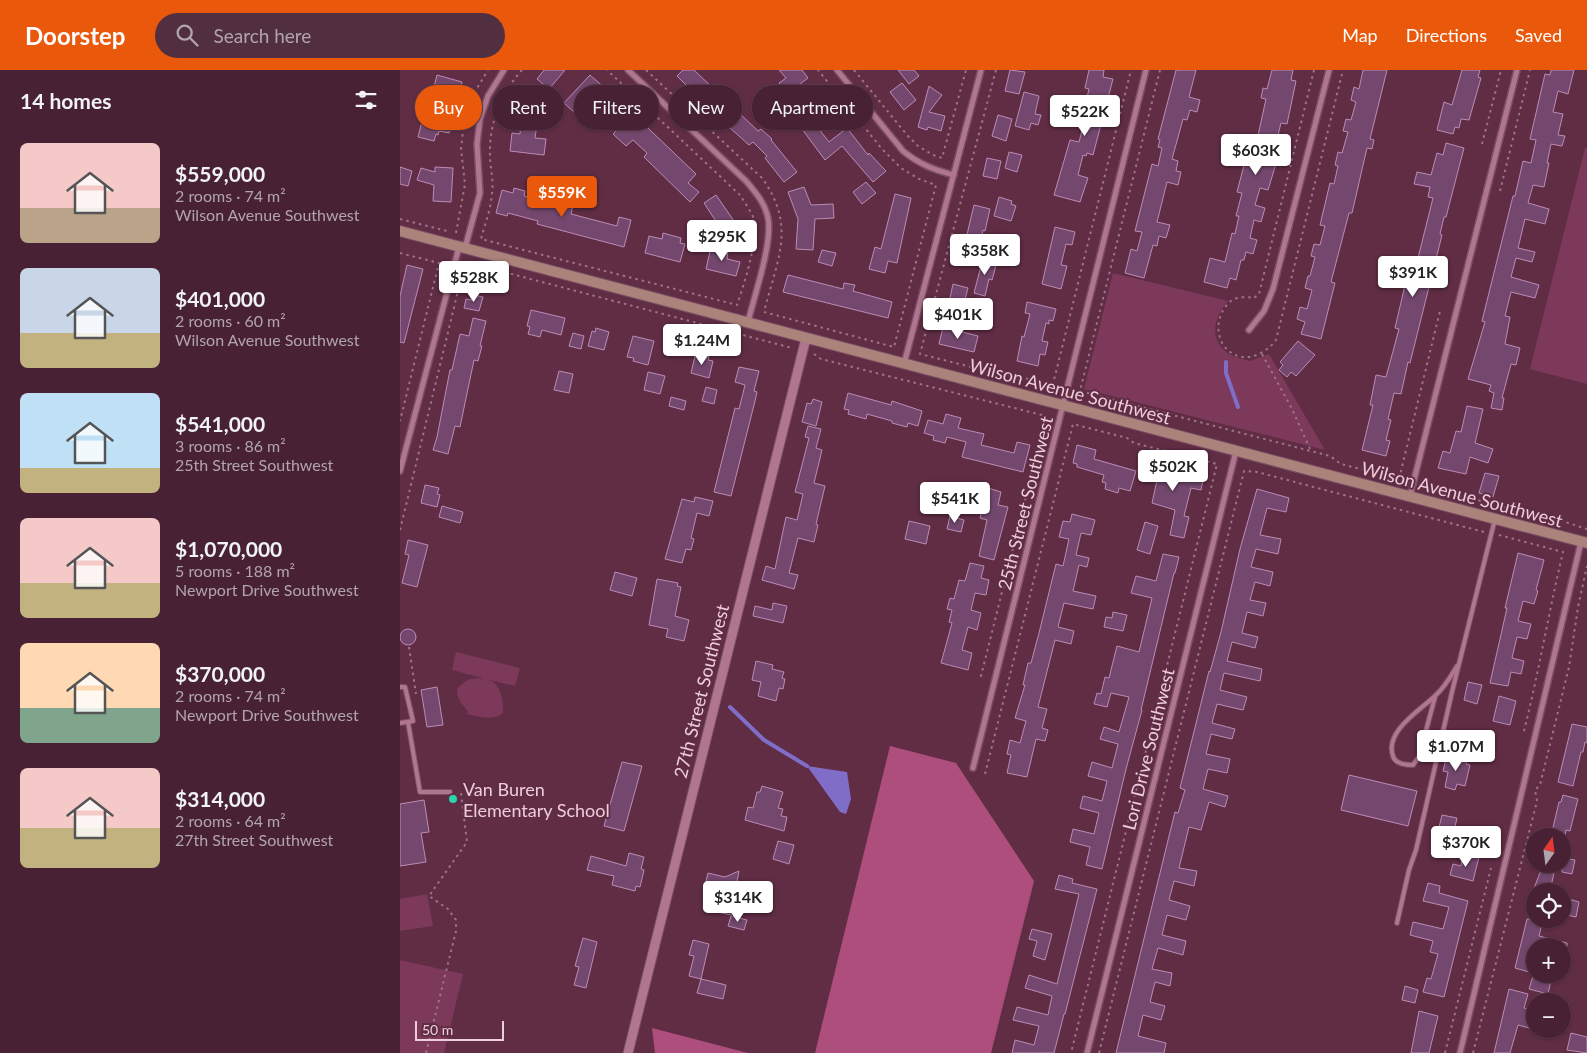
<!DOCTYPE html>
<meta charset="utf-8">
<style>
:root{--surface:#482234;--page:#522f40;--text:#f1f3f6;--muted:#b1a4ac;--line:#603f4f;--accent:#ea580c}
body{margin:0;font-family:Lato,sans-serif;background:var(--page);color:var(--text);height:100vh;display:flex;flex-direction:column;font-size:19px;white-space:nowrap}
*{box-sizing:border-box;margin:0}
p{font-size:16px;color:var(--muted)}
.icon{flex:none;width:28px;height:28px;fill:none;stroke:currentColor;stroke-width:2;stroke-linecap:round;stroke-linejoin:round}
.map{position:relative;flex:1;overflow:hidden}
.sheet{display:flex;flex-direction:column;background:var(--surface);width:400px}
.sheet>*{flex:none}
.guide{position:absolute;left:15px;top:15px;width:475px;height:45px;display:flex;gap:10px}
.needle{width:32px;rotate:14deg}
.controls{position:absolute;left:1126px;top:758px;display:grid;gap:10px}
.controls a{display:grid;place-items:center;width:45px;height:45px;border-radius:50%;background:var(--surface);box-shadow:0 1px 4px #0004,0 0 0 1px var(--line);font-size:25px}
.scale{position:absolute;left:15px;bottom:12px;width:89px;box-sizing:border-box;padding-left:5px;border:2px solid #eecdda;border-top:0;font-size:14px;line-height:18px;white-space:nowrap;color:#eecdda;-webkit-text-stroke:4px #602d45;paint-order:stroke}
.price{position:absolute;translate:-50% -42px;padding:0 11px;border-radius:5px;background:#fff;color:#222;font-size:16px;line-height:32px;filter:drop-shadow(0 1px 2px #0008)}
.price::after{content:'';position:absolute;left:50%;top:30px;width:15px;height:11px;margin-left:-8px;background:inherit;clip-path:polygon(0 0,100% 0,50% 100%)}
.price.active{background:var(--accent);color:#fff}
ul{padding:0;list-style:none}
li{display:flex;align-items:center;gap:15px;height:125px;padding:0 20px}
li span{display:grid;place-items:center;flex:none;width:140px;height:100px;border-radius:8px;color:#555}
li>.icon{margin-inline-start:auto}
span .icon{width:60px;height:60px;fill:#fffc;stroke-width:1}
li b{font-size:21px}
h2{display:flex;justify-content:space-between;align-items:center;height:60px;padding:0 20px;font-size:21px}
.chip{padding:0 18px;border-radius:22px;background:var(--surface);box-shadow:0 1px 4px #0004,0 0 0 1px var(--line);font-size:18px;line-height:45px}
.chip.active{background:var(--accent);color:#fff}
header{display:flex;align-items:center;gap:30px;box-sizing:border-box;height:70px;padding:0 25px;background:var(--accent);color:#fff}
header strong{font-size:24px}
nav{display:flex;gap:28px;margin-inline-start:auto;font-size:18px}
.search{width:350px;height:45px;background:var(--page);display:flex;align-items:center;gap:12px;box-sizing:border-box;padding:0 18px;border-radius:28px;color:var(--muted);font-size:19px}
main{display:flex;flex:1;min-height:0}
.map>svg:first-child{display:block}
.green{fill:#7c3959}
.forest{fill:#ad4e7d}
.water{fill:#806dc7}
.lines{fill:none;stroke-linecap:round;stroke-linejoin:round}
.stream{stroke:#806dc7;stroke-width:4}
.building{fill:#74486e;stroke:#bc8cb5}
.service-casing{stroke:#7a4e64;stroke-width:6}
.minor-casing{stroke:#7a4e64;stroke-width:8}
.tertiary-casing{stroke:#7a4e64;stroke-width:11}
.secondary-casing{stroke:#7a4e64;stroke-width:12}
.path{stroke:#9e7386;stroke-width:2;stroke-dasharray:2.5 4;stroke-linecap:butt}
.service{stroke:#b0758f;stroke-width:4}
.minor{stroke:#b0758f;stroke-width:5}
.tertiary{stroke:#b0758f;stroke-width:9}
.secondary{stroke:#ab837a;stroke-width:10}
.poi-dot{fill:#2bd5ac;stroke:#602d45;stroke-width:2}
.labels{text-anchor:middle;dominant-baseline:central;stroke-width:4;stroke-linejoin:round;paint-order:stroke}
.street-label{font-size:18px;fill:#eecdda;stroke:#602d45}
.poi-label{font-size:18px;fill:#eecdda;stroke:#602d45;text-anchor:start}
</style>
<header>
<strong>Doorstep</strong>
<div class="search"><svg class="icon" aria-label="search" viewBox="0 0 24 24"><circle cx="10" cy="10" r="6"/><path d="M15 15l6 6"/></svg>Search here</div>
<nav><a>Map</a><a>Directions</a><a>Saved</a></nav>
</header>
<main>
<section class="sheet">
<h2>14 homes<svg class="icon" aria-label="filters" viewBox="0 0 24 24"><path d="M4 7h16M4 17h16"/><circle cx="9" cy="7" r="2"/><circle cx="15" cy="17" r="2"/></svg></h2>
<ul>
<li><span style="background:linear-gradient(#f6c9c9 65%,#b9a48a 0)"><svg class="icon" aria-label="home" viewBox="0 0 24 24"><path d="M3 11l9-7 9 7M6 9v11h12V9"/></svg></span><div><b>$559,000</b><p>2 rooms · 74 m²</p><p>Wilson Avenue Southwest</p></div></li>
<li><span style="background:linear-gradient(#c9d6e8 65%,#c2b280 0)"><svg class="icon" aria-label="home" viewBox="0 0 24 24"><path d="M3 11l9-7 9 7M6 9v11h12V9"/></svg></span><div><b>$401,000</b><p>2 rooms · 60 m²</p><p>Wilson Avenue Southwest</p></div></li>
<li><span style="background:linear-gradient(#bfe0f5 75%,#c2b280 0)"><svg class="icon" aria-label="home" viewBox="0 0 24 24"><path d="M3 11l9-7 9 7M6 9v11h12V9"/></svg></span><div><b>$541,000</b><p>3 rooms · 86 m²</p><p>25th Street Southwest</p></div></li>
<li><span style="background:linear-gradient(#f6c9c9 65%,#c2b280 0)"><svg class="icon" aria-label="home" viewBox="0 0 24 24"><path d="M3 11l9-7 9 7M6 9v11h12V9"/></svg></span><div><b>$1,070,000</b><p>5 rooms · 188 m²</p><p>Newport Drive Southwest</p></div></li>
<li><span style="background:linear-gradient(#ffd9b3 65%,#7fa58c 0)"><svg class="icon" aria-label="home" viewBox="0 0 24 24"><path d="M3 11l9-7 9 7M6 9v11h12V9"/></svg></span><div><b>$370,000</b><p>2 rooms · 74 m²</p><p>Newport Drive Southwest</p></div></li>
<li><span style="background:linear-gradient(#f6c9c9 60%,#c2b280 0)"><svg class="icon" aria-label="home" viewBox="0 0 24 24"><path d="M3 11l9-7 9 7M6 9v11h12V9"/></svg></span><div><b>$314,000</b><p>2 rooms · 64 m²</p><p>27th Street Southwest</p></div></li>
</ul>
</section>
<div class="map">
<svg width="1187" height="983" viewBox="0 0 1187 983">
<rect width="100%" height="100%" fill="#602d45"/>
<g class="green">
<polygon points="1185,78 1187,78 1187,314 1130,299"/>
<path d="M713,203L828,231C814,247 808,269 828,283C833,287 843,289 850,291L869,284L925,380L684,319Z"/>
<path d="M56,582L120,598L115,616L85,609C88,610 90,610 93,612C101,617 104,634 103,643C93,651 79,647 67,644L68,641C61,634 57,629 57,619C68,608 69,609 83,608L52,600Z"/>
<polygon points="27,824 33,856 0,861 0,829"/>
<polygon points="0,890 63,904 44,983 0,983"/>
</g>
<g class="forest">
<polygon points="490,676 556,693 634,811 591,983 415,983"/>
<polygon points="252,958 348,983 255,983"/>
</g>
<polygon class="water" points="407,696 447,702 451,729 446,744 440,742"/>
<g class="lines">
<g class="stream">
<polyline points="826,292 826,303 838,337"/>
<polyline points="330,637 364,670 407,696"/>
</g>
</g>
<g class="building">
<polygon points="144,0 165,0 149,19 137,9"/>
<polygon points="283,0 294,0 358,61 361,59 372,69 371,70 397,102 384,112 365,88 367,86 353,72 349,75 310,40 313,37 296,21 294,23 277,6"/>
<polygon points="379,0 402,0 408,8 391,21 399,32 388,40 380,29 387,24 379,13 386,8"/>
<polygon points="498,0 514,0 519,6 509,14"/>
<polygon points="610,0 625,2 619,24 605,21"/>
<polygon points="689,0 704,0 703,7 713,9 693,85 687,83 686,86 683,85 678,105 688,108 680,132 654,125 670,70 679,72 687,41 684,40 689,19 685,18"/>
<polygon points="776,0 796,0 789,27 800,30 797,42 790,40 787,50 783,49 772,89 778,91 776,101 781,102 778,115 767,112 757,152 770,155 766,168 759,166 757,176 753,175 744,208 725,203 731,179 737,181 742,162 735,161 752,94 758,96 762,78 758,77 760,70 758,69"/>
<polygon points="872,0 893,0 891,10 896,11 887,54 881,53 876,73 882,74 868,120 860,118 855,135 865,138 861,152 854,150 850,168 857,170 853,184 846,182 844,190 841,190 836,210 830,208 827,218 804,212 810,188 825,192 832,163 835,164 839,146 836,146 842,123 837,122 851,68 857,70 866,29 861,28 863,18 867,19"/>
<polygon points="963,0 987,0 970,69 974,70 972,79 967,78 952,143 949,143 931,212 935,213 921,269 901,264 905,252 897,249 900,237 907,239 912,220 905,218 908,206 910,206 915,187 911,186 914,174 920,175 925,156 920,155 930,113 934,114 938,96 935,95 938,82 942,83 948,62 943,61 946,49 951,50 956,32 951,30 954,17 959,19"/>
<polygon points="1062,0 1080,0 1078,7 1081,8 1069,50 1061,49 1059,58 1055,57 1053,64 1037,60 1044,32 1052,35"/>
<polygon points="1151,0 1174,0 1168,24 1158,21 1153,42 1163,44 1158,65 1165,66 1162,76 1151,74 1147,93 1149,93 1144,117 1133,115 1128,133 1149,139 1145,154 1125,149 1118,178 1135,182 1132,192 1116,188 1111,207 1139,215 1135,228 1111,222 1105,246 1110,247 1105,274 1120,278 1116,295 1111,294 1102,328 1104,328 1102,340 1091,338 1094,323 1089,321 1091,315 1068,309 1085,252 1082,251 1113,126 1115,126 1123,91 1131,93 1136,70 1130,69 1145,4 1150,5"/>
<polygon points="37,5 62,12 58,28 46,25 41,46 52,49 49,63 39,61 38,65 36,64 34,71 18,67 30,20 33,21"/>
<polygon points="190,5 206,19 192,35 203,45 193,56 179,42 176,44 164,33"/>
<polygon points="502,13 516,30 504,40 490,22"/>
<polygon points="529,16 542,25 529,42 545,46 541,61 528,57 527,60 518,57"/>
<polygon points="143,21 154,30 144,41 133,32"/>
<polygon points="624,22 639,26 635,44 641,45 638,55 631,53 629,60 615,56"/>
<polygon points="422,25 433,41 415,54 429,72 447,58 468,85 469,83 486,101 473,112 442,76 425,90 402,59 409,53 400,41"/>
<polygon points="226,37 296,104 288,113 299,122 290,132 244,87 247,83 233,70 226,76 213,64 221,56 214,50"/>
<polygon points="598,45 612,49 606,71 592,66"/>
<polygon points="121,52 137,54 135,68 146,69 144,85 110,81 112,63 120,64"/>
<polygon points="1046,73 1064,78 1046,147 1044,147 1040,164 1042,165 1010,293 1008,292 1001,324 994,323 988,349 991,350 986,370 990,371 986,386 962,380 973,335 970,335 976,305 986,307 999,259 995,258 1009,198 1015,200 1033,128 1028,127 1030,117 1014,114 1017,102 1031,105 1037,83 1043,85"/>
<polygon points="609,82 622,85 617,102 605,98"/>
<polygon points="587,88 601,91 597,109 583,106"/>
<polygon points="0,97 12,101 8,116 0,114"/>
<polygon points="35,97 53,98 51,132 33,131 34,115 17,110 21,98 35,102"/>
<polygon points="466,112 476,123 462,134 453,122"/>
<polygon points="404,117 411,135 433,134 434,148 415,149 413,180 396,179 398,149 388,122"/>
<polygon points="114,118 125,121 124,126 147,132 148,128 173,135 171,144 217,156 219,147 231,150 224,177 137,154 138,151 108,143 107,146 96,143 102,120 113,123"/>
<polygon points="495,124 511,128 497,193 488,191 485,203 469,199 475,177 481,179"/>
<polygon points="316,125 336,154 323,162 304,133"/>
<polygon points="599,127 612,131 611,134 616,136 611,151 594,146"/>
<polygon points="574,135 590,139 585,161 583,160 575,193 561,190"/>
<polygon points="655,157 675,162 672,175 666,174 661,195 667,196 661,219 642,214"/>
<polygon points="263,163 281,168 280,173 285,174 280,192 245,183 249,166 262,169"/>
<polygon points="311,177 328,181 327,189 340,192 336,206 306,199"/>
<polygon points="422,180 436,183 432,196 418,192"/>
<polygon points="583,188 597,192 592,210 589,209 585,226 574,223"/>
<polygon points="7,195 23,199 4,273 0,272 0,226"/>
<polygon points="388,205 443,219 444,213 455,215 453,221 492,232 488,248 383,222"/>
<polygon points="553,214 568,218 562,240 548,237"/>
<polygon points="74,225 83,227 79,241 64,238 66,229 72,230"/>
<polygon points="627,232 656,239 653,251 649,250 649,254 646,253 642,271 648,272 645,285 640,284 638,296 617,291 622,266 624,267 630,244 625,243"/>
<polygon points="131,240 165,248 161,265 142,260 140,267 128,264 130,257 127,256"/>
<polygon points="73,248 86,251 80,276 82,276 78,291 74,290 60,357 55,356 48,384 33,380 37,367 50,300 52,300 60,264 69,266"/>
<polygon points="543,257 578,266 574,282 539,274"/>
<polygon points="196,258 209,262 204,280 188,276 192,261 195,262"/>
<polygon points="173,263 184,266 181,279 169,276"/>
<polygon points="233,266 254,271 248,295 233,291 234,288 227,287"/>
<polygon points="898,271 915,285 896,306 891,302 887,307 879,300 883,295 880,292"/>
<polygon points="300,283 309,286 308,290 313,291 309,308 291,303 295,286 299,287"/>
<polygon points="339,297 359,301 354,321 357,322 355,331 331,426 314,422 335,338 339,339 345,315 335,312"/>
<polygon points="159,301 173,304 169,323 154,320"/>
<polygon points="248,302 265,306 260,324 244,320"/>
<polygon points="306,317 317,320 314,334 302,331"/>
<polygon points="448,323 491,335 492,331 522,341 518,356 508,353 507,357 492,353 492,351 467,344 466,349 448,344 449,340 444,339"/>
<polygon points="271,327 286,331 284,340 269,336"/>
<polygon points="413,329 422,332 416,356 402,352 407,333 411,334"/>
<polygon points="1067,336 1083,339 1075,373 1093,379 1088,393 1070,387 1066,404 1038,398 1043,381 1050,383 1056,361 1061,362"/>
<polygon points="546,344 561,348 558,358 584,364 581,375 614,383 617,372 630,375 623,402 562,387 566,372 547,367 545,373 533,370 534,366 524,363 528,350 543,354"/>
<polygon points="408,356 421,359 416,378 422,380 414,413 425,416 416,454 418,455 414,472 398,468 389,503 398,505 394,519 362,510 366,496 375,499 386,447 397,450 403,424 395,422 409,368 405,367"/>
<polygon points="677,375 696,380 694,389 736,401 730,421 719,418 718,423 705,419 706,413 702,412 704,405 677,397 677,394 673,393"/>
<polygon points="745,390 804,406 801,420 791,418 784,446 789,447 784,468 770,465 775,440 752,433 757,410 741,406"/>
<polygon points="1085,403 1099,406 1093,427 1079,423"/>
<polygon points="25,415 39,418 37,424 40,425 37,437 21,433"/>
<polygon points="588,418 601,422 598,435 608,437 594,490 579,486 587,450 580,448"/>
<polygon points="857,419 889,428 886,442 867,438 860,465 881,469 878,484 856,479 851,497 873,502 870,516 855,512 850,530 866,533 863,546 847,542 842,563 858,567 855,578 832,572 827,591 862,599 860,611 824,603 820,620 847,627 843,640 817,634 812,653 835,659 832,669 811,664 806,684 830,689 827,703 808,699 803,719 828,726 825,737 809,732 801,760 789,757 779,798 797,801 794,816 774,811 769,830 790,836 786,850 767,845 762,865 786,871 783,885 758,878 752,899 772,903 770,916 755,912 750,932 765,936 761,950 743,945 738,966 766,973 764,983 716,983 771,758 775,742 778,743 785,720 780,718 809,601 810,602 821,562 840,479"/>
<polygon points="295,427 313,431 309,446 297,443 291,468 294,469 291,480 286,479 282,493 265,489 282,429 294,432"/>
<polygon points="42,436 63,442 60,453 39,447"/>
<polygon points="672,444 695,450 691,465 681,463 676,485 689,488 687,497 679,495 673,521 696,526 693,539 664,533 658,557 674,561 671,574 655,570 638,637 647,639 642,658 648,660 645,671 636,669 627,707 607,703 611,685 607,684 610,670 620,673 626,651 615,648 625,615 623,615 628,593 631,593 639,563 656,494 663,496 669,469 659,467 663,451 670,452"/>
<polygon points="550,446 564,450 561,462 547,459"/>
<polygon points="509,451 530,456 526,474 505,469"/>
<polygon points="745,452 758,456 750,484 737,480"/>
<polygon points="8,470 28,475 17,517 2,513 9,485 5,484"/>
<polygon points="1118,483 1144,490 1136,520 1138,521 1134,534 1123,531 1118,551 1131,554 1127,569 1117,567 1112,588 1124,591 1121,604 1111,602 1108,616 1090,613 1107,538 1105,538"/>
<polygon points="763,484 779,487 775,503 774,503 741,640 742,640 726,699 702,799 686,795 690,777 670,772 673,759 694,764 699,743 680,738 683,726 702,731 707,711 688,706 692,692 712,698 718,674 700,669 704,657 719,662 729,627 711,623 707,637 694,634 697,623 701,624 705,607 709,608 717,576 739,582 752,528 731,523 736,506 756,511"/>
<polygon points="570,493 584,496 581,508 589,510 586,525 575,523 571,540 581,543 577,560 568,557 562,580 572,583 568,600 541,593 552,553 549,552 552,540 547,539 550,528 554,529 559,510 565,511"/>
<polygon points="215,502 237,508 232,526 210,520"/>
<polygon points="257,509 278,513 277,516 281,517 275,546 289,550 284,571 266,567 268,559 249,555"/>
<polygon points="373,533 387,536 383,553 353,546 355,536 372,540"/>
<polygon points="713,542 727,545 723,561 704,557 706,547 712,548"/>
<circle cx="8" cy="567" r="8"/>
<polygon points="356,591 373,595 372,599 384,602 382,608 385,609 383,619 379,618 376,631 358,626 361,612 352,610"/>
<polygon points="1068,612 1082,615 1077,634 1064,630"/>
<polygon points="37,617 43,655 27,657 21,620"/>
<polygon points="1099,626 1116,631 1110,655 1093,651"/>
<polygon points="1172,654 1187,657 1187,673 1185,672 1183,682 1181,682 1173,716 1158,712"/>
<polygon points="1047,685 1067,690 1066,694 1070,695 1065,716 1057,714 1055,720 1045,717 1048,702 1043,701"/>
<polygon points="222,692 242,696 224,761 204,756"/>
<polygon points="949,705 1017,721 1008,756 941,740"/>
<polygon points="362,716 383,722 378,738 383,739 381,746 387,747 384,761 345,750 348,737 353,738 357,722 360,722"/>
<polygon points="1163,725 1178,729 1170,761 1166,760 1165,766 1151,766 1159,732 1161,732"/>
<polygon points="24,730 29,762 21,763 26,792 0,796 0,734"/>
<polygon points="1042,745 1057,748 1051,774 1036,770"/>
<polygon points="378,771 394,775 389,794 373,789"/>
<polygon points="229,783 244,787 241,799 244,800 240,817 236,816 235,821 212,815 214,806 187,800 191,786 226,796"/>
<polygon points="1063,784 1079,787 1073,811 1050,805 1053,794 1061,796"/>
<polygon points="1162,788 1175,790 1172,804 1162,802"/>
<polygon points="1141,800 1154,803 1150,821 1133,821"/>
<polygon points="339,801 331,845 308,840 312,822 304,820 308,803 325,807"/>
<polygon points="659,805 673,809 672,813 697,819 665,944 664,944 654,983 612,983 615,970 634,975 639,956 613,950 617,937 648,945 652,926 625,918 629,905 657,914 679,824 655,819"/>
<polygon points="1028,813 1040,816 1039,823 1068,831 1044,927 1023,922 1027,908 1031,909 1038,884 1030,882 1033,871 1010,865 1013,852 1043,859 1049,837 1023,831"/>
<polygon points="1162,827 1179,832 1176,847 1162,844"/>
<polygon points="331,846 347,850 344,860 328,856"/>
<polygon points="1127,849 1143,849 1139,866 1167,873 1167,876 1135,876 1129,902 1115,898"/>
<polygon points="632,859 652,864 645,890 633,886 637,871 629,869"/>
<polygon points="183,868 197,872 186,918 174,915 179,897 175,896"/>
<polygon points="293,870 309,874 301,909 326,915 323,929 297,923 301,909 289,906 294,886 289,885"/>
<polygon points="1133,906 1151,910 1148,924 1129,919"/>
<polygon points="1005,916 1018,920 1015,933 1002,930"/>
<polygon points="1109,919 1128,924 1124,938 1133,940 1129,958 1118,955 1110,983 1094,983"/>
<polygon points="1019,941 1038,946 1029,983 1011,983"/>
<polygon points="1171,963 1187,967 1187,983 1167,980"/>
</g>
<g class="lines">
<defs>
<g id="service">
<polyline points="0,617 5,617 13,651 0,653"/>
<path d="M1035,627L1019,687L1013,695C1005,695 995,694 993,686C984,661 1022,639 1036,625C1045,617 1051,606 1057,596"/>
<polyline points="8,652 20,722 50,722"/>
<polyline points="997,853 1009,800 1016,780 1052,622 1095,449"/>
</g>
<g id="minor">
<path d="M228,0L346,111C356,123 365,133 368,148C373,172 354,227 348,252"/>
<path d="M437,0L503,81C519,94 534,100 554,105"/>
<polyline points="65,178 80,123 77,74 80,49 88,26 104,0"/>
<polyline points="849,260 864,241 873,219 929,0"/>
<polyline points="504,294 581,0"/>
<polyline points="0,401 59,177"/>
<polyline points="1010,426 1117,0"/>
<polyline points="573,698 746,0"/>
<polyline points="687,983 836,381"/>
<polyline points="1060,983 1181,472"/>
</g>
<polyline id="tertiary" points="228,983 406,268"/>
<polyline id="secondary" points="0,161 1187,473"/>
</defs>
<use href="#service" class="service-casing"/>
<use href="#minor" class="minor-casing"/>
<use href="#tertiary" class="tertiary-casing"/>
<use href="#secondary" class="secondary-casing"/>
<g class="path">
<path d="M122,0C101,23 89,53 90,85C90,98 94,110 92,123C91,139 85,154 81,169L337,235C344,215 358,171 354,150C352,142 345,134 341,126L207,0"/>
<path d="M246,0L362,108C396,155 378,188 365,238"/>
<polyline points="454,0 507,65 518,76 533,85 542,88 566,0"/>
<polyline points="596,0 520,284 579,299 653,314 731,0"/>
<polyline points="760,0 680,321 930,386 941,394 999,409 1040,241"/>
<path d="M914,0L859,224L854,228C847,227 838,226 831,231C818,241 814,262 824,276C840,296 864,286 876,270L943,0"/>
<polyline points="1082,74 1101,0"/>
<polyline points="1100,121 1130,0"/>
<polyline points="0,149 47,161"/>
<polyline points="56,163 65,114 61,79 63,61 73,25 88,0"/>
<polyline points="0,183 39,193 0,351"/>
<polyline points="364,242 494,277 536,115 519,109 501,98 482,79 418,0"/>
<polyline points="414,284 421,289 646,346 580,610"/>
<polyline points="862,284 891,337 911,381"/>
<path d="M1028,417L1149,449C1163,450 1173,455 1187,459"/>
<polyline points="0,460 58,221 70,193 392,278"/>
<path d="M1099,465L1163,482C1149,541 1139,601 1124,661"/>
<polyline points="9,577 16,624"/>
<polyline points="585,704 673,354 727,368 734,373 817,394 671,983"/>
<polyline points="26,983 56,861 56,850 48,839 29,826 67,772 61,723 57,723"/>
<polyline points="699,983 844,401 857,402 1084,462"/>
<polyline points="1045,983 1091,798"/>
<polyline points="1073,983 1137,731 1135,720 1140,715 1169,597 1178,537 1187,496"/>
</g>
<use href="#service" class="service"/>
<use href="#minor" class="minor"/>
<use href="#tertiary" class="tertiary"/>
<use href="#secondary" class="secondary"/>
</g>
<circle class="poi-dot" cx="53" cy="729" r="5"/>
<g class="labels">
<g class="street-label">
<text transform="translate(670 321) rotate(15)">Wilson Avenue Southwest</text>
<text transform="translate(1062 424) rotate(15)">Wilson Avenue Southwest</text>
<text transform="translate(625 433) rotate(-76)">25th Street Southwest</text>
<text transform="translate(301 621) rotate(-76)">27th Street Southwest</text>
<text transform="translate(748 679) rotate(-76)">Lori Drive Southwest</text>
</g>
<g class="poi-label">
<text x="63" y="719">Van Buren<tspan x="63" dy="21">Elementary School</tspan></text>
</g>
</g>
</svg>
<div class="controls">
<a><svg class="needle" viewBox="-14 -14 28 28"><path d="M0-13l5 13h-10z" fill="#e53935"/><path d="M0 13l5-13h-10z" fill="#b1a4ac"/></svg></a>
<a><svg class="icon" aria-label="locate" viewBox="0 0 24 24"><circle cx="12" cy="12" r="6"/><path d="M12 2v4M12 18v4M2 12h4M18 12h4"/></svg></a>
<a>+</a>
<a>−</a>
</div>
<div class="scale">50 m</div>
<b class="price" style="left:685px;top:67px">$522K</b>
<b class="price" style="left:856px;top:106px">$603K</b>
<b class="price active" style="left:162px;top:148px">$559K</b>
<b class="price" style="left:322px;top:192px">$295K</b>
<b class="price" style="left:585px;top:206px">$358K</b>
<b class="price" style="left:1013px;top:228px">$391K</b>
<b class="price" style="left:74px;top:233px">$528K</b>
<b class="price" style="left:558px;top:270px">$401K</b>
<b class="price" style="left:302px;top:296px">$1.24M</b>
<b class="price" style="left:773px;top:422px">$502K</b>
<b class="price" style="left:555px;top:454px">$541K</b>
<b class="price" style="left:1056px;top:702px">$1.07M</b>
<b class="price" style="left:1066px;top:798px">$370K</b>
<b class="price" style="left:338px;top:853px">$314K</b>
<div class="guide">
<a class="chip active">Buy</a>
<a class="chip">Rent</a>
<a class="chip">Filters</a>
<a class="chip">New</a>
<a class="chip">Apartment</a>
</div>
</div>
</main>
